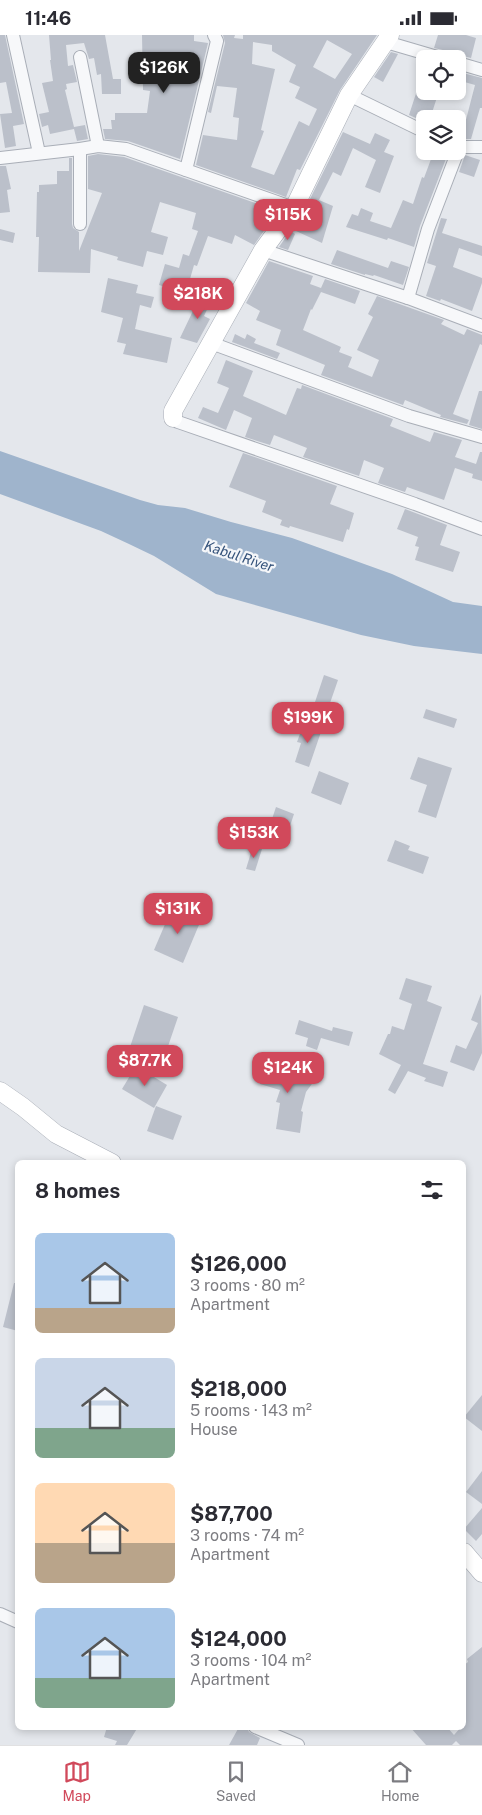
<!DOCTYPE html>
<meta charset="utf-8">
<style>
:root{--surface:#fff;--page:#f7f7f7;--text:#2b2b33;--muted:#7c7c81;--line:#e1e1e2;--accent:#d1495b}
body{margin:0;font-family:"Public Sans",sans-serif;background:var(--page);color:var(--text);height:100vh;display:flex;flex-direction:column;font-size:19px;white-space:nowrap}
*{box-sizing:border-box;margin:0}
p{font-size:16px;color:var(--muted)}
.icon{flex:none;width:28px;height:28px;fill:none;stroke:currentColor;stroke-width:2;stroke-linecap:round;stroke-linejoin:round}
.map{position:relative;flex:1;overflow:hidden}
.panel{position:absolute;left:15px;top:1125px;width:451px;height:570px;display:flex;flex-direction:column;background:var(--surface);border-radius:8px;box-shadow:0 2px 8px #0003}
.panel>*{flex:none}
.tools{position:absolute;left:416px;top:15px;display:grid;gap:10px}
.tools a{display:grid;place-items:center;width:50px;height:50px;border-radius:8px;background:var(--surface);box-shadow:0 2px 8px #0003;font-size:25px}
.price{position:absolute;translate:-50% -42px;padding:0 11px;border-radius:10px;background:var(--accent);color:#fff;font-size:16px;line-height:32px;filter:drop-shadow(0 1px 2px #0008)}
.price::after{content:'';position:absolute;left:50%;top:30px;width:15px;height:11px;margin-left:-8px;background:inherit;clip-path:polygon(0 0,100% 0,50% 100%)}
.price.on{background:#222;color:#fff}
ul{padding:0;list-style:none}
li{display:flex;align-items:center;gap:15px;height:125px;padding:0 20px}
li span{display:grid;place-items:center;flex:none;width:140px;height:100px;border-radius:8px;color:#555}
li>.icon{margin-inline-start:auto}
span .icon{width:60px;height:60px;fill:#fffc;stroke-width:1}
li b{font-size:21px}
h2{display:flex;justify-content:space-between;align-items:center;height:60px;padding:0 20px;font-size:21px}
.status{display:flex;justify-content:space-between;align-items:center;height:35px;padding:0 25px;background:var(--surface);direction:ltr}
.status svg{height:14px;fill:currentColor}
.menu{display:flex;justify-content:space-around;align-items:center;height:70px;border-top:1px solid var(--line);background:var(--surface);font-size:14px;color:var(--muted)}
.menu a{display:grid;justify-items:center;gap:2px}
.menu .on{color:var(--accent)}
.map>svg:first-child{display:block}
.water{fill:#9fb4cc}
.building{fill:#bbc0ca;fill-rule:evenodd}
.lines{fill:none;stroke-linecap:round;stroke-linejoin:round}
.street-casing{stroke:#a9aeb7;stroke-width:14}
.secondary-casing{stroke:#a9aeb7;stroke-width:19}
.street{stroke:#f7f8fa;stroke-width:12}
.secondary{stroke:#fff;stroke-width:18}
.labels{text-anchor:middle;dominant-baseline:central;stroke-width:4.5;stroke-linejoin:round;paint-order:stroke}
.water-label{font-size:14px;font-style:italic;fill:#34527a;stroke:#f4f6f9}
</style>
<div class="status"><b>11:46</b><svg viewBox="0 0 49 12"><path d="M0 12V9h3v3zM5 12V6h3v6zM10 12V3h3v9zM15 12V0h3v12zM26 1h20v11H26zM47 4h2v5h-2z"/></svg></div>
<div class="map">
<svg width="482" height="1710" viewBox="0 0 482 1710">
<rect width="100%" height="100%" fill="#e4e7ec"/>
<polygon class="water" points="0,416 140,465 158,470 185,473 231,487 292,503 392,539 453,567 482,571 482,619 414,611 361,600 216,559 154,521 129,509 101,496 0,459"/>
<g class="building">
<polygon points="0,0 5,0 24,89 13,91 16,111 5,113 0,79 12,78 6,47 0,48"/>
<polygon points="49,0 105,0 113,44 121,44 121,59 102,59 101,39 97,40 94,23 89,24 84,8 66,10 68,31 73,30 77,47 66,49 67,54 65,55 74,92 85,90 88,104 77,106 74,94 50,99 48,90 42,92 39,79 49,77 42,48 53,46 50,25 51,25"/>
<polygon points="142,0 194,0 194,6 208,8 180,124 128,106 105,104 103,94 112,94 111,85 115,85 115,78 147,78 150,56 143,55"/>
<path d="M223,0H235L234,3L243,4V0H377L340,55L300,135L297,134L286,162L196,130L203,100L237,105L239,83L233,82L237,53L217,51L211,78L208,77L225,8ZM327,5L352,19L335,44L313,32ZM253,7L272,10V16L296,30L289,47L300,52L295,63L317,74L309,91L299,86L274,140L251,132L264,96L261,95L275,34L252,29Z"/>
<polygon points="438,0 466,0 476,3 471,23 460,20 451,20 447,16 434,13"/>
<polygon points="391,17 398,19 383,47 374,42"/>
<polygon points="423,37 425,37 425,56 439,56 430,84 425,84 425,87 409,80"/>
<polygon points="463,38 482,43 482,73 480,73 471,104 461,104 475,50 461,46"/>
<polygon points="343,97 370,109 375,98 390,105 384,117 394,121 380,158 365,152 376,125 353,113 341,141 333,137 319,165 333,171 322,208 296,196 300,188 302,189 312,165 310,164"/>
<polygon points="434,116 449,116 420,191 414,212 388,203 387,205 346,192 352,179 358,181 361,173 373,178 370,186 391,193 403,165 413,169 422,142 424,143"/>
<polygon points="98,119 124,122 278,176 254,210 235,200 232,209 208,201 197,231 194,230 186,258 159,250 165,229 179,233 183,219 189,221 198,196 192,194 196,178 160,167 151,197 168,202 163,220 147,216 143,232 117,225 118,222 91,214 90,238 38,237 39,202 36,202 37,157 39,157 39,150 57,149 57,136 69,136 69,123 72,123 72,189 73,193 79,197 79,216 102,158 88,154 88,121"/>
<polygon points="465,120 480,125 474,142 459,137"/>
<polygon points="0,131 6,131 11,154 7,155 10,177 0,178"/>
<polygon points="441,183 447,184 442,198 482,211 482,221 459,213 453,232 482,243 482,248 472,276 441,264 440,266 426,261 436,231 427,228"/>
<polygon points="0,194 15,198 13,208 0,205"/>
<polygon points="290,196 295,199 288,215 279,212"/>
<polygon points="337,215 388,233 391,226 409,232 403,250 374,240 373,241 365,239 365,240 331,229"/>
<polygon points="269,226 313,241 310,249 321,253 325,244 360,256 355,269 321,257 312,275 311,274 303,295 341,312 339,317 352,322 348,332 372,342 379,325 357,315 373,282 368,279 377,261 444,285 441,289 464,300 467,294 482,300 482,310 480,309 453,379 469,385 467,389 440,382 441,380 405,365 403,370 321,340 325,330 276,310 281,295 256,285 260,276 246,268"/>
<polygon points="108,243 138,250 136,258 154,262 151,273 140,270 135,294 172,303 167,328 123,319 126,309 117,307 123,283 101,277"/>
<polygon points="202,257 213,262 204,281 210,284 197,308 180,303"/>
<polygon points="235,299 245,304 247,299 256,304 254,308 280,318 277,324 232,307"/>
<polygon points="226,325 253,336 243,361 286,380 297,353 301,354 302,350 393,384 390,391 430,407 434,397 462,405 455,422 476,429 480,417 482,417 482,446 472,443 473,439 455,433 444,465 407,452 405,457 378,448 384,433 364,425 359,441 303,422 307,413 274,400 270,410 245,402 252,383 234,375 226,395 198,383 203,372 218,378 229,353 217,348"/>
<polygon points="479,356 482,356 482,394 469,390"/>
<polygon points="243,418 337,451 330,469 354,478 349,495 347,494 343,507 290,491 289,493 280,490 282,485 262,477 266,466 229,452"/>
<polygon points="405,474 447,490 440,510 460,517 453,537 415,525 419,512 415,511 418,502 397,494"/>
<polygon points="324,640 338,645 329,671 315,667"/>
<polygon points="426,674 457,684 454,693 423,683"/>
<polygon points="304,688 322,694 309,732 295,727 301,708 297,707"/>
<polygon points="418,722 452,733 436,783 418,777 427,750 410,744"/>
<polygon points="319,736 349,748 341,770 311,758"/>
<polygon points="276,772 294,779 290,791 272,784"/>
<polygon points="395,805 410,811 408,815 429,822 423,839 387,826"/>
<polygon points="253,811 262,814 255,836 246,834"/>
<polygon points="172,873 201,885 183,928 154,915"/>
<polygon points="406,943 432,951 427,966 442,972 423,1029 448,1037 443,1052 424,1046 426,1043 408,1036 395,1059 388,1055 401,1030 379,1019 388,999 390,999 392,991 404,995 412,969 399,964"/>
<polygon points="481,959 482,1018 474,1036 450,1027 456,1010 466,1014 478,988 471,985"/>
<polygon points="144,970 178,982 163,1026 129,1015"/>
<polygon points="299,985 332,996 333,992 353,997 349,1011 321,1003 317,1015 306,1011 308,1003 295,999"/>
<polygon points="268,1024 282,1029 282,1031 317,1042 306,1057 301,1076 303,1077 300,1098 276,1094 280,1068 276,1067 280,1055 260,1049"/>
<polygon points="136,1031 167,1050 154,1073 122,1054"/>
<polygon points="156,1071 182,1081 173,1105 147,1096"/>
<polygon points="14,1248 18,1248 18,1296 3,1292"/>
<polygon points="482,1360 482,1396 464,1382"/>
<polygon points="482,1436 482,1469 466,1457"/>
<polygon points="482,1473 482,1499 476,1506 464,1494"/>
<polygon points="482,1612 482,1710 460,1710 456,1706 452,1710 426,1710 410,1692 447,1692 454,1700 461,1692 464,1692 464,1630 468,1627 467,1624"/>
<polygon points="107,1692 138,1692 127,1710 115,1710 117,1706 104,1702"/>
<polygon points="239,1692 247,1692 249,1697 260,1703 257,1710 229,1710"/>
</g>
<g class="lines">
<defs>
<g id="street">
<polyline points="13,0 39,118"/>
<polyline points="386,7 444,24"/>
<polyline points="80,22 98,111"/>
<polyline points="458,28 482,35"/>
<polyline points="349,60 425,97"/>
<polyline points="458,112 482,112"/>
<polyline points="0,123 80,114 98,111 126,114 294,173"/>
<polyline points="186,135 217,6 214,0"/>
<polyline points="80,189 80,114"/>
<polyline points="263,215 408,263 482,291"/>
<polyline points="408,263 428,194 459,113"/>
<polyline points="211,308 409,381 482,402"/>
<polyline points="173,383 178,387 415,469 482,494"/>
<polyline points="0,1579 18,1587"/>
<polyline points="255,1692 298,1710"/>
</g>
<g id="secondary">
<polyline points="173,383 173,376 263,215 294,173 349,60 390,0"/>
<polyline points="0,1056 23,1072 56,1099 112,1128"/>
<polyline points="464,1517 482,1538"/>
</g>
</defs>
<use href="#street" class="street-casing"/>
<use href="#secondary" class="secondary-casing"/>
<use href="#street" class="street"/>
<use href="#secondary" class="secondary"/>
</g>
<g class="labels">
<g class="water-label">
<text transform="translate(239 521) rotate(18)">Kabul River</text>
</g>
</g>
</svg>
<div class="tools">
<a><svg class="icon" aria-label="locate" viewBox="0 0 24 24"><circle cx="12" cy="12" r="6"/><path d="M12 2v4M12 18v4M2 12h4M18 12h4"/></svg></a>
<a><svg class="icon" aria-label="layers" viewBox="0 0 24 24"><path d="M12 4l9 5-9 5-9-5zM3 14l9 5 9-5"/></svg></a>
</div>
<b class="price on" style="left:164px;top:59px">$126K</b>
<b class="price" style="left:288px;top:206px">$115K</b>
<b class="price" style="left:198px;top:285px">$218K</b>
<b class="price" style="left:308px;top:709px">$199K</b>
<b class="price" style="left:254px;top:824px">$153K</b>
<b class="price" style="left:178px;top:900px">$131K</b>
<b class="price" style="left:145px;top:1052px">$87.7K</b>
<b class="price" style="left:288px;top:1059px">$124K</b>
<section class="panel">
<h2>8 homes<svg class="icon" aria-label="filters" viewBox="0 0 24 24"><path d="M4 7h16M4 17h16"/><circle cx="9" cy="7" r="2"/><circle cx="15" cy="17" r="2"/></svg></h2>
<ul>
<li><span style="background:linear-gradient(#a9c7e8 75%,#b9a48a 0)"><svg class="icon" aria-label="home" viewBox="0 0 24 24"><path d="M3 11l9-7 9 7M6 9v11h12V9"/></svg></span><div><b>$126,000</b><p>3 rooms · 80 m²</p><p>Apartment</p></div></li>
<li><span style="background:linear-gradient(#c9d6e8 70%,#7fa58c 0)"><svg class="icon" aria-label="home" viewBox="0 0 24 24"><path d="M3 11l9-7 9 7M6 9v11h12V9"/></svg></span><div><b>$218,000</b><p>5 rooms · 143 m²</p><p>House</p></div></li>
<li><span style="background:linear-gradient(#ffd9b3 60%,#b9a48a 0)"><svg class="icon" aria-label="home" viewBox="0 0 24 24"><path d="M3 11l9-7 9 7M6 9v11h12V9"/></svg></span><div><b>$87,700</b><p>3 rooms · 74 m²</p><p>Apartment</p></div></li>
<li><span style="background:linear-gradient(#a9c7e8 70%,#7fa58c 0)"><svg class="icon" aria-label="home" viewBox="0 0 24 24"><path d="M3 11l9-7 9 7M6 9v11h12V9"/></svg></span><div><b>$124,000</b><p>3 rooms · 104 m²</p><p>Apartment</p></div></li>
</ul>
</section>
</div>
<nav class="menu">
<a class="on"><svg class="icon" aria-label="map" viewBox="0 0 24 24"><path d="M3 6l6-2 6 2 6-2v14l-6 2-6-2-6 2zM9 4v14M15 6v14"/></svg>Map</a>
<a><svg class="icon" aria-label="saved" viewBox="0 0 24 24"><path d="M7 4h10v16l-5-4-5 4z"/></svg>Saved</a>
<a><svg class="icon" aria-label="home" viewBox="0 0 24 24"><path d="M3 11l9-7 9 7M6 9v11h12V9"/></svg>Home</a>
</nav>
